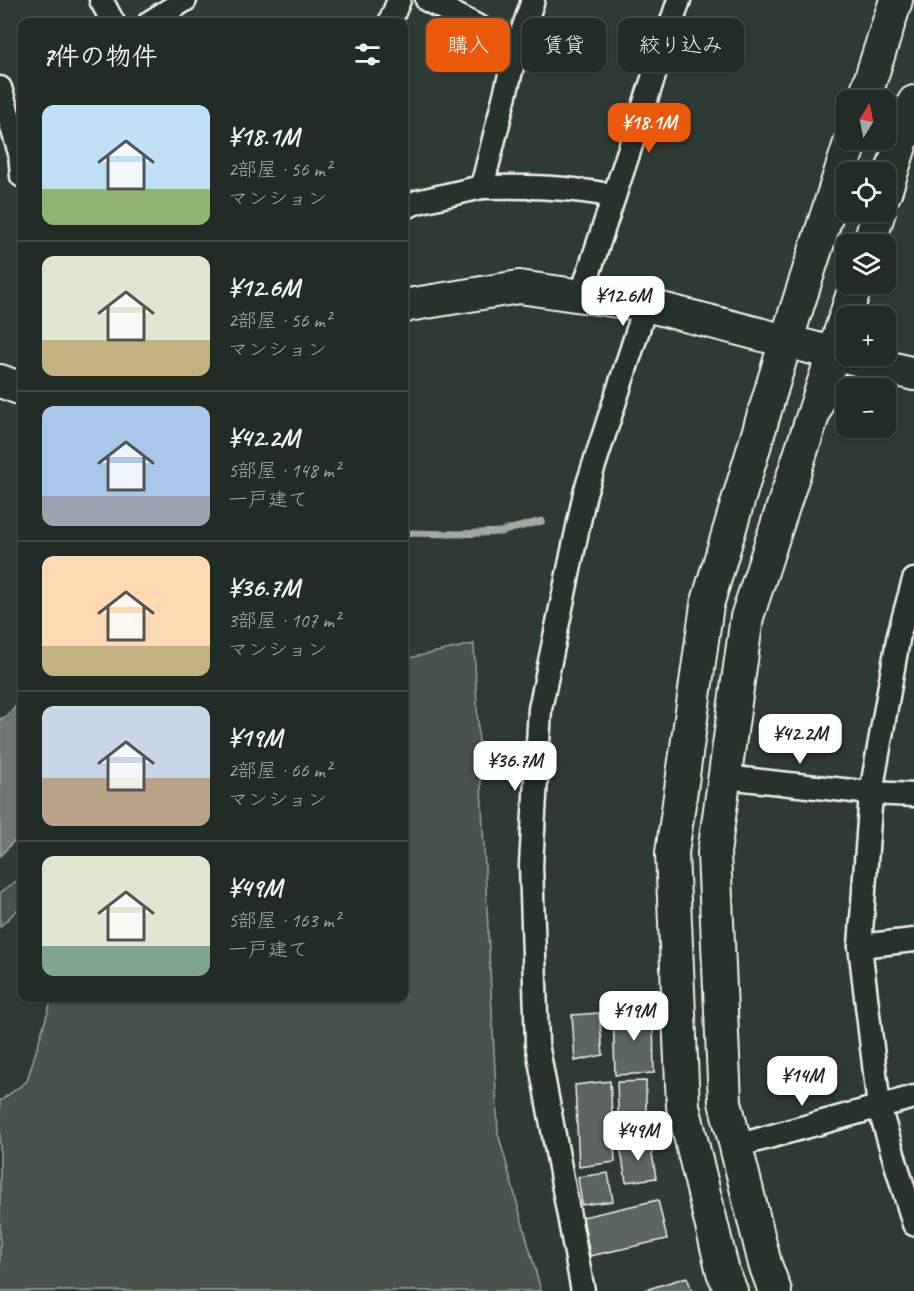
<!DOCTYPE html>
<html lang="ja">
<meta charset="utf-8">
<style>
:root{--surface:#222c27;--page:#2e3833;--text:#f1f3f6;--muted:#a2a7a7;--line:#3f4844;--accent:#ea580c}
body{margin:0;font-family:Caveat,"Klee One",sans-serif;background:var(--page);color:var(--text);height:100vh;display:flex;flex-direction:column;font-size:22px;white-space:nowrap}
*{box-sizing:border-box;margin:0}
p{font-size:20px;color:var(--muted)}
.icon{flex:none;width:33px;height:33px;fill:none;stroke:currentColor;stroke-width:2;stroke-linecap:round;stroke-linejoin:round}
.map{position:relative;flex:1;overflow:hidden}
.panel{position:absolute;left:18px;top:18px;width:390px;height:984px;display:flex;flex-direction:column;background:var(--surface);border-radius:12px;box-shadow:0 2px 4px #0004,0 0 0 2px var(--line)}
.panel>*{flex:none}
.banner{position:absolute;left:426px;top:18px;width:398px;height:54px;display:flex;gap:12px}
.needle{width:39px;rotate:10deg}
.buttons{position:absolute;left:836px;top:90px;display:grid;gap:12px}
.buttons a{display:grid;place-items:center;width:60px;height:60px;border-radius:12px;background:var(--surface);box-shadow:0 2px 4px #0004,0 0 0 2px var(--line);font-size:30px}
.price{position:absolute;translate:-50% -51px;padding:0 14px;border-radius:12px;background:#fff;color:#222;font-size:20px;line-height:39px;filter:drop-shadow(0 2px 3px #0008)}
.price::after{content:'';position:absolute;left:50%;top:36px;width:18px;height:14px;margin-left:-9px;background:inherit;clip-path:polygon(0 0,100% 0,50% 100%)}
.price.selected{background:var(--accent);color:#fff}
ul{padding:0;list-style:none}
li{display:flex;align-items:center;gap:18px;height:150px;padding:0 24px}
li+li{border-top:2px solid var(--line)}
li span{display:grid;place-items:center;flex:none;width:168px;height:120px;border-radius:12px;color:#555}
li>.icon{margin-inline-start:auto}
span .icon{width:72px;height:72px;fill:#fffc;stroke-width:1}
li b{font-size:26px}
h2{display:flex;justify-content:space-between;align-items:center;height:72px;padding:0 24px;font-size:26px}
.tag{padding:0 21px;border-radius:12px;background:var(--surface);box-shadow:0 2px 4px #0004,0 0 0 2px var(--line);font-size:21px;line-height:54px}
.tag.selected{background:var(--accent);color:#fff}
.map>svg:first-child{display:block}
.green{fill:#48524c;stroke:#9ea29a;stroke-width:1.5}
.water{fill:#6f7770;stroke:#a4a8a0;stroke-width:1.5}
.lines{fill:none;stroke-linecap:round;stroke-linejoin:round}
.stream{stroke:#a4a8a0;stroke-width:7}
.building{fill:#5c655e;stroke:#f4f1e8;stroke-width:1.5}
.street-casing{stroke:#f4f1e8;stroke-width:27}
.secondary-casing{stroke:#f4f1e8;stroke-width:36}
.street{stroke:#26332d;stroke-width:22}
.secondary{stroke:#26332d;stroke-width:32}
</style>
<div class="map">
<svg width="914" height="1291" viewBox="0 0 914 1291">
<rect width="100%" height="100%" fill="#2e3b34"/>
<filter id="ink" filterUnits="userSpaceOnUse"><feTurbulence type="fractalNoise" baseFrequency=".0167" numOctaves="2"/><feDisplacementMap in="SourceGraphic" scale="12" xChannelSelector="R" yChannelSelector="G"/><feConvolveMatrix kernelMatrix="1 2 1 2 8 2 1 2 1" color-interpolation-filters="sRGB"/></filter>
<g filter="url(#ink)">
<g class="green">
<polygon points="474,644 498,1133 541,1291 0,1291 0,1101 27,1081 52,998 404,998 404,659"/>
<polygon points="22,877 22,905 0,927 0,893"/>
</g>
<polygon class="water" points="22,699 22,821 14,841 0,856 0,719 7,716"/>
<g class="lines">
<polyline class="stream" points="404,533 459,534 500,532 542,521"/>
</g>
<g class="building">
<polygon points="653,1009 654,1073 615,1075 613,1011"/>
<polygon points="599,1013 603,1055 575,1061 572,1015"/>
<polygon points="610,1081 615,1162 579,1167 575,1085"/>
<polygon points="646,1081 646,1129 619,1132 617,1082"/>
<polygon points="650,1141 656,1178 626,1182 620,1145"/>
<polygon points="608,1173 613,1201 582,1205 578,1177"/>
<polygon points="658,1200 667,1239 590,1256 583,1217"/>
<polygon points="687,1277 692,1291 642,1291"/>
</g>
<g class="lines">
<defs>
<g id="street">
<polyline points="101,0 113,22"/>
<polyline points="427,0 517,47"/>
<path d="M533,0L517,47L482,187C528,186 569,187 614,196"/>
<polyline points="150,22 185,0"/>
<polyline points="390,22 399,0"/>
<polyline points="0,88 20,153 22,176"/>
<polyline points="404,208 417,202 482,187"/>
<polyline points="581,296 679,0"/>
<polyline points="914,580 899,634 871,793 860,946 879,1107 914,1224"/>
<polyline points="725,777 871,793 914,795"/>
<polyline points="860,946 914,940"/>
<polyline points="736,1146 914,1097"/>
<polyline points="583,1291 537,1044 531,865 540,709 585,493 646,305"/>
</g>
<g id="secondary">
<polyline points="864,100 896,0"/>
<polyline points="885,193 914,102"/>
<polyline points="869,244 879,212"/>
<polyline points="404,307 408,305 519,287 646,305 914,374"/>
<polyline points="0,381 22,389"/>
<polyline points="731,1291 723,1272 683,1106 672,853 707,605 781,357 851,140"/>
<polyline points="775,1291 765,1264 725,1102 714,853 747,617 856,284"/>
</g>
</defs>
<use href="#street" class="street-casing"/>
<use href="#secondary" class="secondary-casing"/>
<use href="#street" class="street"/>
<use href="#secondary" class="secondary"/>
</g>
</g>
</svg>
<div class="buttons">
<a><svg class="needle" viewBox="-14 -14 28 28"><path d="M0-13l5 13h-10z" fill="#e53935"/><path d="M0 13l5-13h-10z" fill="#a2a7a7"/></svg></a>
<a><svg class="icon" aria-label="locate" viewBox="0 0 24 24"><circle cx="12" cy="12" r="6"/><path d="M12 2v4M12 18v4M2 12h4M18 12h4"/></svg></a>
<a><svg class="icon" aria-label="layers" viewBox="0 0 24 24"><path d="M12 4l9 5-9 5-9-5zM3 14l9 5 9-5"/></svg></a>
<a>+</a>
<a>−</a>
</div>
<b class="price selected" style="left:649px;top:154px">¥18.1M</b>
<b class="price" style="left:623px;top:327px">¥12.6M</b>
<b class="price" style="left:800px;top:765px">¥42.2M</b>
<b class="price" style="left:515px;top:792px">¥36.7M</b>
<b class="price" style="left:634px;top:1042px">¥19M</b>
<b class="price" style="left:802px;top:1107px">¥14M</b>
<b class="price" style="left:638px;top:1162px">¥49M</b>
<div class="banner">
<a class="tag selected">購入</a>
<a class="tag">賃貸</a>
<a class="tag">絞り込み</a>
</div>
<section class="panel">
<h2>7件の物件<svg class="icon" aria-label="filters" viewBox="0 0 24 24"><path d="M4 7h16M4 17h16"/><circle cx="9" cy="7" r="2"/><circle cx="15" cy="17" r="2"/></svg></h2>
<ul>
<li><span style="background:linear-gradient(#bfe0f5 70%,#8fb573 0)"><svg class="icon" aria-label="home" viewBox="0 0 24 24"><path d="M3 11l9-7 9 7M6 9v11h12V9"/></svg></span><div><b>¥18.1M</b><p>2部屋 · 56 m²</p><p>マンション</p></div></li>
<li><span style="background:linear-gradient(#dfe7d0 70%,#c2b280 0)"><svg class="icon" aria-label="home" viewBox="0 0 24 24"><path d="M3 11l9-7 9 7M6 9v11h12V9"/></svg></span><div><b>¥12.6M</b><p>2部屋 · 56 m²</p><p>マンション</p></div></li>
<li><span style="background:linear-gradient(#a9c7e8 75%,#9aa5b1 0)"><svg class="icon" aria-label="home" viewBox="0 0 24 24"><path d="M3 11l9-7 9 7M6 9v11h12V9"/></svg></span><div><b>¥42.2M</b><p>5部屋 · 148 m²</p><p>一戸建て</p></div></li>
<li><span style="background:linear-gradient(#ffd9b3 75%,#c2b280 0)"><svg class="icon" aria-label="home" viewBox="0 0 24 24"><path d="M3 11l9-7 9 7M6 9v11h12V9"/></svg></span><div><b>¥36.7M</b><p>3部屋 · 107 m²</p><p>マンション</p></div></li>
<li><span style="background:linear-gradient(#c9d6e8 60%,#b9a48a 0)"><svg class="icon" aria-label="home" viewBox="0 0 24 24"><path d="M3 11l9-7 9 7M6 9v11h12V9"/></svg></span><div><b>¥19M</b><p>2部屋 · 66 m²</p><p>マンション</p></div></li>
<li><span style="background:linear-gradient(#dfe7d0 75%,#7fa58c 0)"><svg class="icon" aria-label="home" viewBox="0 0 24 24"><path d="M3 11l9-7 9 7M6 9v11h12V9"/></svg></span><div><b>¥49M</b><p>5部屋 · 163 m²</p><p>一戸建て</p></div></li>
</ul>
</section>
</div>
